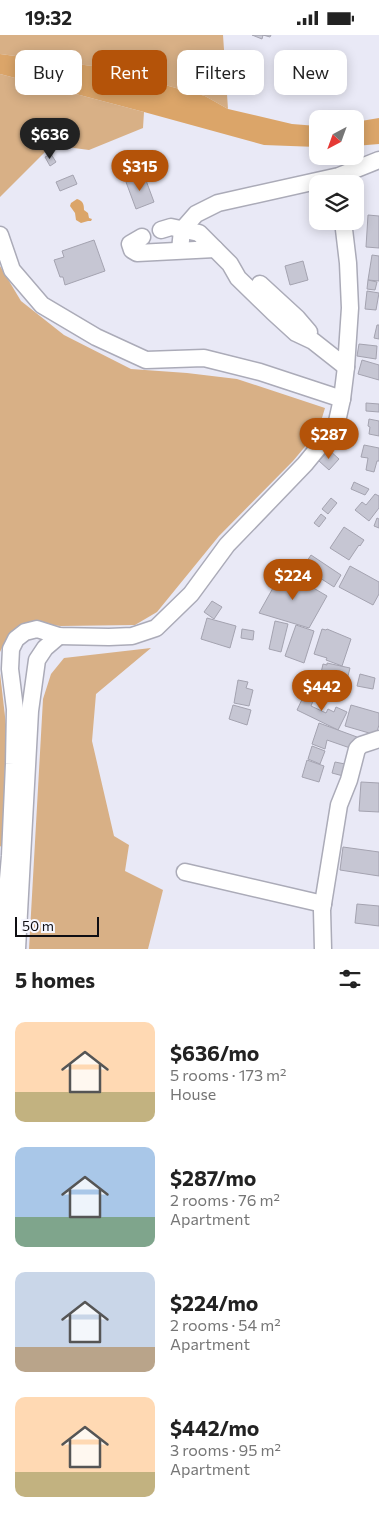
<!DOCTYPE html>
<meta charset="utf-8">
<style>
:root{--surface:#fff;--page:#f6f6f6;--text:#222;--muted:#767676;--accent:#b45309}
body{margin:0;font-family:Commissioner,sans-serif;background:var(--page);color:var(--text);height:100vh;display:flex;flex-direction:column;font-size:19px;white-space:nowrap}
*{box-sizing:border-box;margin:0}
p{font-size:16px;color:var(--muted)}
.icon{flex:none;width:28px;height:28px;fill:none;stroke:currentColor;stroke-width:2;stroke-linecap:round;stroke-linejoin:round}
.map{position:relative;height:914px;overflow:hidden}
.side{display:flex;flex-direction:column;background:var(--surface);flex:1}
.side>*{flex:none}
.guide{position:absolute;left:15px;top:15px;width:350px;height:45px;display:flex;gap:10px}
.needle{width:32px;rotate:221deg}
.tools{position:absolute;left:309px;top:75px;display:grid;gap:10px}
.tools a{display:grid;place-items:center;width:55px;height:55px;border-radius:10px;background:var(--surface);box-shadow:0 2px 12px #0003;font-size:25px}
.scale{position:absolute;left:15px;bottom:12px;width:84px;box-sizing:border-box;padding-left:5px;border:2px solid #0f0e13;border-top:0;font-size:14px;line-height:18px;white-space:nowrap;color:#0f0e13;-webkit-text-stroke:4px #f7f7ff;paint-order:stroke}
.price{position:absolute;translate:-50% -42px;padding:0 11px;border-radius:18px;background:var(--accent);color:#fff;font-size:16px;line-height:32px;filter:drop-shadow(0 1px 2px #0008)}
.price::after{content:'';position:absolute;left:50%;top:30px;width:15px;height:11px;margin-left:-8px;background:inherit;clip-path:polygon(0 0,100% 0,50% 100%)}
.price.selected{background:#222;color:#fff}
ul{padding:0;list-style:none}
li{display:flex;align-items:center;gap:15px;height:125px;padding:0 15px}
li span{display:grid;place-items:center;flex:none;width:140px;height:100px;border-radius:10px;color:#555}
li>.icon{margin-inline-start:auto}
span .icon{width:60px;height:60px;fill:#fffc;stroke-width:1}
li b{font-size:21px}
h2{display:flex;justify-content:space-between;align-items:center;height:60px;padding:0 15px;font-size:21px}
.tag{padding:0 18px;border-radius:10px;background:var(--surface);box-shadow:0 2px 12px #0003;font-size:18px;line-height:45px}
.tag.selected{background:var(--accent);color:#fff}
.status{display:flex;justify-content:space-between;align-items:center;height:35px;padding:0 25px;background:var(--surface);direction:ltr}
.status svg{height:14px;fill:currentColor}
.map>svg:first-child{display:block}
.green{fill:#d8b086}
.water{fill:#dba569}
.building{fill:#c6c6d3;stroke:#a4a3b0}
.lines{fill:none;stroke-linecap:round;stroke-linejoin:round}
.minor-casing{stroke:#ababb8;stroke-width:19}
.minor{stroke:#fff;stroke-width:16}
</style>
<div class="status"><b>19:32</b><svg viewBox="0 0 49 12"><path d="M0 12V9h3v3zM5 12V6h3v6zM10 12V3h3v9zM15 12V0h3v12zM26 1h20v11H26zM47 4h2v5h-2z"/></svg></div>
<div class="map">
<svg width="379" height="914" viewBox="0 0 379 914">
<rect width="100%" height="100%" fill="#e9e9f6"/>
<g class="green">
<polygon points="0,0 223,0 228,74 205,61 100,32 0,19"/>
<polygon points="0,39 144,77 143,93 89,115 52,110 0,162"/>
<polygon points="0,231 21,266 64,300 131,334 187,338 237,344 325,373 318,396 293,426 219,501 157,577 135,590 61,591 25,588 9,599 0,617"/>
<polygon points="151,613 96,659 92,706 114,801 129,810 125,836 163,855 148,914 29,914 43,664 51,639 64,623"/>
<polygon points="0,638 6,690 3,813 0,811"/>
</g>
<g class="water">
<polygon points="0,19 100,32 205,61 228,74 292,89 317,91 317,112 264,110 144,77 0,39"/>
<polygon points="379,83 379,109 355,111 355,87"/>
<path d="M77,164C83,166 84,169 84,175L88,178L89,183L92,184L91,186H88L81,188L76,185L75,178L70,171L71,168Z"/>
</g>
<g class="building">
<polygon points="252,0 271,0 270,2 263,0 262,4"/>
<polygon points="51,119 56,127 50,131 45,122"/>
<polygon points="73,140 77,149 60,156 56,147"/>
<polygon points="144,140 154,167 136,174 126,147"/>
<polygon points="368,180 379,181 379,213 366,212"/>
<polygon points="94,205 105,236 65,250 63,242 60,242 54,225 64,222 62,216"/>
<polygon points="372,220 379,221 379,246 368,245"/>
<polygon points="303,226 308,245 290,250 285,231"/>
<polygon points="368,245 377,247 375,255 367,254"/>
<polygon points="367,256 379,258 376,275 365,274"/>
<polygon points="377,290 379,290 379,304 374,303"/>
<polygon points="359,309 377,311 376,324 357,321"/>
<polygon points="362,325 379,330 379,345 358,339"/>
<polygon points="366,368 379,369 379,377 366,376"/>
<polygon points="369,384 379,386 379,401 369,399 370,392 368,391"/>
<polygon points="364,410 379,413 379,426 377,426 374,437 366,435 368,423 361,422"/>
<polygon points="329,415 339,424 329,435 319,426"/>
<polygon points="354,447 369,454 365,460 351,454"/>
<polygon points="375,459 379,461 379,473 369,486 355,475 362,467 366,470"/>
<polygon points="331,463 337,468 328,479 322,474"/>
<polygon points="321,479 326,483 319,492 314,488"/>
<polygon points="377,483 379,484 379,493 374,491"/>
<polygon points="344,492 364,505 360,511 359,510 349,525 330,513"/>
<polygon points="311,520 341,540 334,552 303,532"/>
<polygon points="350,531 379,547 379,559 373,570 339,552"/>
<polygon points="283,535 327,561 309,593 259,578"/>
<polygon points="212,566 222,572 214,584 204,577"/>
<polygon points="207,583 236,591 230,613 201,604"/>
<polygon points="275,586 288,589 281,617 269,614"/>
<polygon points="296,590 314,596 304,628 285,621"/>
<polygon points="242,594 254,596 253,605 241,603"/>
<polygon points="322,594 326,595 327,594 351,604 342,631 326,625 327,623 314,619"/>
<polygon points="327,628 350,633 345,653 319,647 323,629 327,630"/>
<polygon points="360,639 375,643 373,654 357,651"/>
<polygon points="238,645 248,647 246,653 253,655 249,671 234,668"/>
<polygon points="306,656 315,661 311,671 326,678 328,674 334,677 336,672 347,677 338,695 297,675"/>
<polygon points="233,670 251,675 247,690 229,684"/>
<polygon points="351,670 379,678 379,690 376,700 345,691"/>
<polygon points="319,688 357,702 353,714 327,705 325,714 312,709"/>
<polygon points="312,711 325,716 320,729 308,724"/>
<polygon points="307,725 324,731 319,747 302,742"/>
<polygon points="335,727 350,730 347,742 332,738"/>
<polygon points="361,747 379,748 379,777 359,776"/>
<polygon points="343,812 379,817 379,841 340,835"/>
<polygon points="357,869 379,871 379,891 355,888"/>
</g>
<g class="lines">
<defs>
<g id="minor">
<polyline points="161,195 171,192 199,198 230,229 238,243 273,277 296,298 313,306 346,332"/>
<polyline points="0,200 12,235 42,270 96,302 146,325 204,323 260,337 342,364"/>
<polyline points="142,202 130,209 132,215 137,218 215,214"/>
<polyline points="180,215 182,195 196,179 218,168 339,141 379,125"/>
<polyline points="260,249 297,283 309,297"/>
<polyline points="185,837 323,869"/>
<polyline points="2,914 10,821 14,729 15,674 10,634 11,614 16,604 25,597 37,594 59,601 109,602 132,601 156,593 191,559 227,510 305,429 336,391 342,364 346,332 350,273 348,228 343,186"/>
<polyline points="17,914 30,676 37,625 45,613 59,601"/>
<polyline points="323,914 322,875 339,770 349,745 357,714 361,710 379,704"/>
</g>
</defs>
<use href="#minor" class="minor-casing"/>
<use href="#minor" class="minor"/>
</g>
</svg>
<div class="tools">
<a><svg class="needle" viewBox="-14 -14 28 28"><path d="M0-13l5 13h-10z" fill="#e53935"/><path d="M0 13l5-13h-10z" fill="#767676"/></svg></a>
<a><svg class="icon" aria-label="layers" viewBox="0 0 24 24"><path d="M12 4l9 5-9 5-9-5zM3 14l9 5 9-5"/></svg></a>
</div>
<div class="scale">50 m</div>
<b class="price selected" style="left:50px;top:125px">$636</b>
<b class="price" style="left:140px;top:157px">$315</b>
<b class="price" style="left:329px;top:425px">$287</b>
<b class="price" style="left:293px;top:566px">$224</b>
<b class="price" style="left:322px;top:677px">$442</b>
<div class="guide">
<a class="tag">Buy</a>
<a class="tag selected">Rent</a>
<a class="tag">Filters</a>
<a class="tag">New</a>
</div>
</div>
<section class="side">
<h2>5 homes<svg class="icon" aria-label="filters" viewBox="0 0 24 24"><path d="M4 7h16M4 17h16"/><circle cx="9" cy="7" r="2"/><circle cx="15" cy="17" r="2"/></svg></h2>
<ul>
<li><span style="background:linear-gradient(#ffd9b3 70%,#c2b280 0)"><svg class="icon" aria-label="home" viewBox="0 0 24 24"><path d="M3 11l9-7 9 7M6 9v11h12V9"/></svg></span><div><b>$636/mo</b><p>5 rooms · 173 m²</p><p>House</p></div></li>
<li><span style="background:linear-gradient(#a9c7e8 70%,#7fa58c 0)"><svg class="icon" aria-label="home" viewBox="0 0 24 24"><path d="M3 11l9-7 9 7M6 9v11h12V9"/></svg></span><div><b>$287/mo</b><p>2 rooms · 76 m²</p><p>Apartment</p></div></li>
<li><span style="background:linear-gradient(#c9d6e8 75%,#b9a48a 0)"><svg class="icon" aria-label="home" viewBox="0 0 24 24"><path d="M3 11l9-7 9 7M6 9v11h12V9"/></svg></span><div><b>$224/mo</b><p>2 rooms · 54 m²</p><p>Apartment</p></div></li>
<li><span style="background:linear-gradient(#ffd9b3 75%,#c2b280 0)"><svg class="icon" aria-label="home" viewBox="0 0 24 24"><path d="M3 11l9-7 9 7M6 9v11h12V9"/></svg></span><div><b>$442/mo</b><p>3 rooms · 95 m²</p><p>Apartment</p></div></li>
</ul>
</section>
